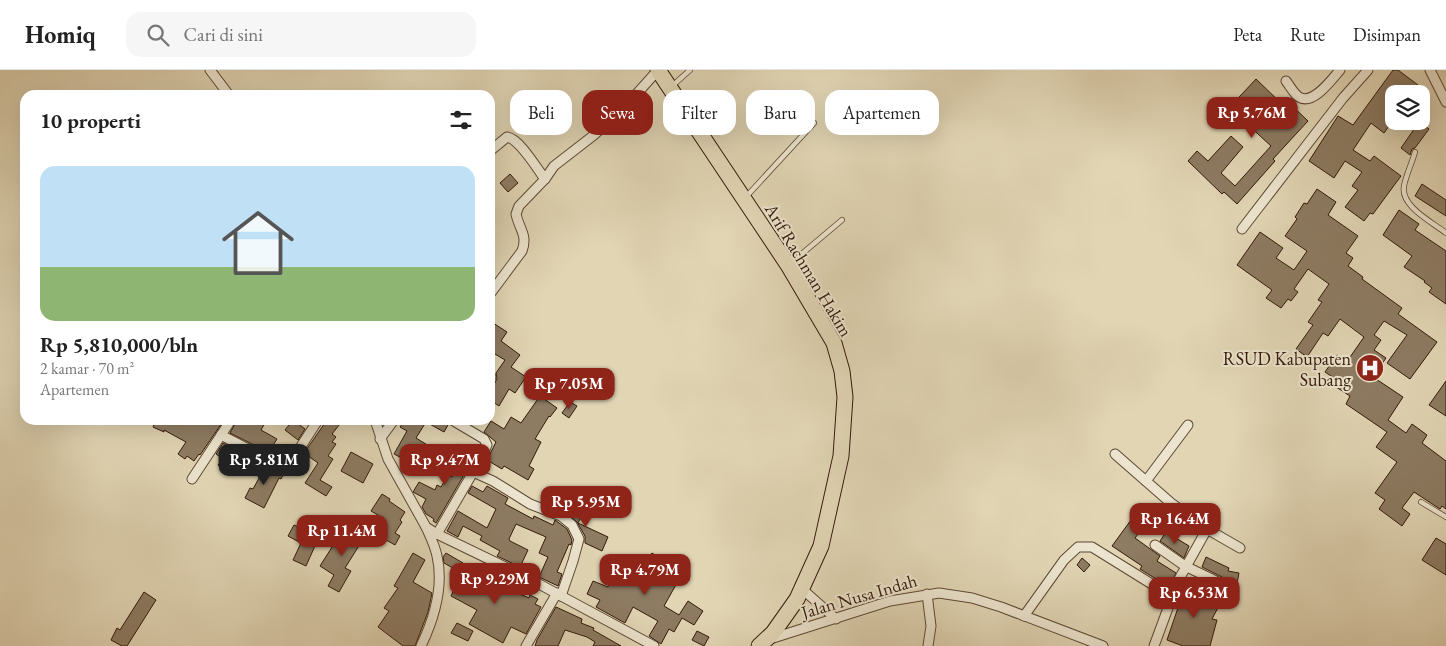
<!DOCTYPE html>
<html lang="id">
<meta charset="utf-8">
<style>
:root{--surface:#fff;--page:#f6f6f6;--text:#222;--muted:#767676;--line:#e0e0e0;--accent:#8f2418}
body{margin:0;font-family:"EB Garamond",serif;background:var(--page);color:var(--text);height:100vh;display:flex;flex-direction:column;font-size:19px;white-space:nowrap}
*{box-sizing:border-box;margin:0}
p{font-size:16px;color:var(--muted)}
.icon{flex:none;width:28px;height:28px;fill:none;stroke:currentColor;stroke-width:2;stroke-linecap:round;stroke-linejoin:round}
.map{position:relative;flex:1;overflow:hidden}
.sheet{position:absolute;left:20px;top:20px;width:475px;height:335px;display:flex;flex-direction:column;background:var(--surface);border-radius:15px;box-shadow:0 5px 20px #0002}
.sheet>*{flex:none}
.hud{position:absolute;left:510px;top:20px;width:475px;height:45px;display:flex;gap:10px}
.buttons{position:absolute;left:1385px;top:15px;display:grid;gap:10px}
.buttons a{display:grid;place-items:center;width:45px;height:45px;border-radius:10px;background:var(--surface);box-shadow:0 5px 20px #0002;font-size:25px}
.price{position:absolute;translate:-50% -42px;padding:0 11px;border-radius:10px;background:var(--accent);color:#fff;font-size:16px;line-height:32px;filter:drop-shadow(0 1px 2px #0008)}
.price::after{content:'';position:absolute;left:50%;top:30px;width:15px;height:11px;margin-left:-8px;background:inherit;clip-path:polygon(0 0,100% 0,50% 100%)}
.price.on{background:#222;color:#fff}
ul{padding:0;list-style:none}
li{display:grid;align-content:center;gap:10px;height:265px;padding:0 20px}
li span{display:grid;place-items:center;height:155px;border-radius:15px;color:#555}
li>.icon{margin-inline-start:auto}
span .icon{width:90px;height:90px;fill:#fffc;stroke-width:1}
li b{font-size:21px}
h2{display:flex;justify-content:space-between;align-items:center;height:60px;padding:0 20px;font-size:21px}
.chip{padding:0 18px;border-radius:15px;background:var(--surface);box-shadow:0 5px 20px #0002;font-size:18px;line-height:45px}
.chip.on{background:var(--accent);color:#fff}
header{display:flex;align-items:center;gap:30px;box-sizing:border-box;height:70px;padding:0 25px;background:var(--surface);border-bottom:1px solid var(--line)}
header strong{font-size:24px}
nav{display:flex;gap:28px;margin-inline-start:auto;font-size:18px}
.search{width:350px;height:45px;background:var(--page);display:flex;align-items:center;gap:12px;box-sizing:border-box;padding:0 18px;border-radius:15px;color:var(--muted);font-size:19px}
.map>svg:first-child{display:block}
.building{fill:#8d7b62;stroke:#331a0a}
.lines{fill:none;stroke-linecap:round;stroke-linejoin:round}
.lane-casing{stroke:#5e4934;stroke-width:6}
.street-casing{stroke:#5e4934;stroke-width:11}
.primary-casing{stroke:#331a0a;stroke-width:17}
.lane{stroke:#ece4ce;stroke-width:4.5}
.street{stroke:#ece4ce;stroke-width:9}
.primary{stroke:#e1d5b4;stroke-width:15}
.labels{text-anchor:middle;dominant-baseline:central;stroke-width:4;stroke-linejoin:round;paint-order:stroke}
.street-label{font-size:18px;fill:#331a0a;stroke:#ece4ce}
.poi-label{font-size:18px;fill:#331a0a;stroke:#ece4ce;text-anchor:end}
</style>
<header>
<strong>Homiq</strong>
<div class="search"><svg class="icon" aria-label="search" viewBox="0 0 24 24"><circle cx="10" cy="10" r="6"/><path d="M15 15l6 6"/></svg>Cari di sini</div>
<nav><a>Peta</a><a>Rute</a><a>Disimpan</a></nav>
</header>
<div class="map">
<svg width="1446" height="576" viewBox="0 0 1446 576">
<rect width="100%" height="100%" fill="#e1d5b4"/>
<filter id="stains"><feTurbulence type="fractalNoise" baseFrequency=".004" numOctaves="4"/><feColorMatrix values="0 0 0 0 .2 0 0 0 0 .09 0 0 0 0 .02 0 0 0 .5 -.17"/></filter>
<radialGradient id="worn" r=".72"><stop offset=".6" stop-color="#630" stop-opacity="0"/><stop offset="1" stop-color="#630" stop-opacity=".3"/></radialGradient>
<g class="building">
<polygon points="1393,0 1398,0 1418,15 1412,24 1394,24 1394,49 1384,63 1371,53 1353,80 1370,91 1374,86 1401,106 1373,144 1370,143 1364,151 1345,137 1358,120 1352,116 1362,102 1345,91 1334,108 1309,91 1338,46 1353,55"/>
<polygon points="1256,9 1283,35 1287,31 1308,51 1273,89 1275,91 1237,134 1224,122 1222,124 1188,91 1197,81 1208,91 1231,66 1243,77 1221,103 1235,116 1271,76 1245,52 1243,55 1227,40"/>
<polygon points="1419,52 1429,59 1415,78 1412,79 1410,85 1401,78"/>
<polygon points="510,104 518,113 508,122 500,113"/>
<polygon points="1422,114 1446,130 1446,146 1415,126"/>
<polygon points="1317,119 1336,132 1328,145 1358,166 1346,183 1353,188 1348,196 1363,207 1362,209 1402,238 1398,244 1437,272 1410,309 1387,293 1407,265 1384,251 1374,265 1381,270 1374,280 1386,288 1373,307 1403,327 1388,350 1406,363 1412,354 1427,365 1422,373 1446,391 1446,439 1442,436 1440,439 1414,422 1402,438 1410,444 1402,456 1379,439 1385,430 1375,423 1397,392 1376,377 1387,362 1346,334 1350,326 1330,313 1334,308 1325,302 1337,285 1346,291 1348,290 1364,267 1340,249 1328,266 1323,263 1307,287 1296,279 1313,255 1308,252 1322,232 1318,230 1329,214 1308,199 1294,219 1298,222 1291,231 1288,229 1281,238 1266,228 1272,220 1237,195 1260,162 1283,178 1276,188 1294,200 1307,181 1285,166 1297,149 1295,147 1304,133 1307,134"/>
<polygon points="1399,140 1419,154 1415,160 1446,181 1446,234 1429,222 1432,218 1424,212 1425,211 1404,197 1412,186 1383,165"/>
<polygon points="490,251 507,262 501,271 520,285 511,297 526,307 515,323 509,319 499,336 490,330 490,321 497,309 496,303 505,290 490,281 490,275 494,269 490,266"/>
<polygon points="1446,311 1446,346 1429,335"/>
<polygon points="540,326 557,338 550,347 549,346 535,369 541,372 529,396 534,399 528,410 504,396 502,399 487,390 496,372 484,362 491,351 504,359 511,347 521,353"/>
<polygon points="570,332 577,336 569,348 562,343"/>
<polygon points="156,350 224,350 200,385 199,384 194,391 187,386 185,389 178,384 186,372 164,360 164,362 153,357"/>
<polygon points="237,350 259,350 265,353 261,360 277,369 272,377 275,378 272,384 230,363"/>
<polygon points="293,350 305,359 298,370 285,360"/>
<polygon points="327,350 343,350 332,364 336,367 332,372 336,374 328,386 333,389 320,410 332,417 326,426 305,413 318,393 304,383"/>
<polygon points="405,350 440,350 448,355 444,362 426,352 416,368 437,381 431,391 428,389 423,399 394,384 407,361 400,357"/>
<polygon points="223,373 240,382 228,402 218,395 223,389 216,384"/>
<polygon points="457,374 475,386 436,453 433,451 434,449 426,444 422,437 426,429 413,422 419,412 435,420 437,415 441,417 448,405 452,407 460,391 450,384"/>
<polygon points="351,382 373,394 363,413 341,401"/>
<polygon points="261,393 284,403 281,409 279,408 264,438 245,428 250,418 253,419 263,401 258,399"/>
<polygon points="472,416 483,422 487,416 508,428 505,434 533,449 534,446 553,455 555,450 567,459 572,470 571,475 569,474 557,502 562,504 558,516 539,507 548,487 539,483 546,467 516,454 509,469 510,471 528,480 520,497 497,486 500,481 480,470 482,466 463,456 458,467 447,461 458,441 487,458 496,439 468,423"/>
<polygon points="382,424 390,429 389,431 405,442 400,450 402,452 395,463 400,466 395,475 370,461 378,445 371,441"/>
<polygon points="565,431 584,441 578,453 608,467 602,481 585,473 585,466 577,452 561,439"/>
<polygon points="1131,450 1142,459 1135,468 1160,486 1157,491 1176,503 1169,517 1140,499 1142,496 1112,476"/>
<polygon points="294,455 319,467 306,496 293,490 301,473 288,466"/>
<polygon points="350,457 357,462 360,458 367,463 345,498 351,501 339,522 328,516 334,505 320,496 339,466 342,468"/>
<polygon points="1166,462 1189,476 1184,488 1160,471"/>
<polygon points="1436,468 1446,474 1446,505 1422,490"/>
<polygon points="413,483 425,490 413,512 432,523 428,542 415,576 403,576 378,557 389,541 384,538 398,518 394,516"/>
<polygon points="446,483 463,493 458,501 444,493 443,487"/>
<polygon points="652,483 682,504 664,536 679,545 688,531 703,541 694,555 682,548 674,562 669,559 661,574 649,566 658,551 633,537 625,553 596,537 600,530 587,524 593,511 608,517 620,495 639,505"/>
<polygon points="1206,487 1229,498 1228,501 1239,503 1236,519 1227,518 1228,510 1202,497"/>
<polygon points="1082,488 1090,495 1084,502 1077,495"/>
<polygon points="465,496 493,510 495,507 506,514 504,517 529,528 530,525 538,529 535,534 541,537 526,564 511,557 503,573 469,554 477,540 451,526"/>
<polygon points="1184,512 1221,532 1212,549 1217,550 1210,576 1183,576 1167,570 1181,529 1179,527"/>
<polygon points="144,522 156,530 127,576 122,576 111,570 117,558 120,560"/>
<polygon points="556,537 582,549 581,553 594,558 593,560 621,576 593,576 595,572 587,567 565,560 558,576 535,576 537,570"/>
<polygon points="457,553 473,561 468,571 451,563"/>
<polygon points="697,561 709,567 704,576 692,570"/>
</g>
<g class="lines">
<defs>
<g id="lane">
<polyline points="671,17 690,0"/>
<path d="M1415,82C1412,93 1406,105 1404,116C1400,136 1432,152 1446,163"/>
<polyline points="745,128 814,53"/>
<polyline points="791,193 842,150"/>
<polyline points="1421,432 1446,447"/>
</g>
<g id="street">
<polyline points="210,0 229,25"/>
<polyline points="1430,0 1446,32"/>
<path d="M1286,11C1290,16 1294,24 1299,27C1313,36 1332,9 1340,0"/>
<path d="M490,81L507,67C520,69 537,99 545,109"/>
<polyline points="1242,159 1343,28 1368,0"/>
<path d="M490,224L522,181C528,165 519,159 516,144L519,136L545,109L554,96L594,65L624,38L658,0"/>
<polyline points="490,306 491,307"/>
<polyline points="375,350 388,389 426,457 437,464 526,507 654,576"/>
<polyline points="221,365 275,393 287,398 318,350"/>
<polyline points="380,369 394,350"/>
<polyline points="1115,384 1171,433 1207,459 1240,478"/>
<polyline points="473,402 493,411 530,434 561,446 572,455 579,469 573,491 561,526"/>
<polyline points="192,409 231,350"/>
<polyline points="1146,411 1188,355"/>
<polyline points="437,464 479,392 487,375 484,369 452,350"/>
<polyline points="1155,475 1185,496 1220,513"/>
<polyline points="801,518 836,549"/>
<polyline points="927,524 931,556 928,576"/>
<polyline points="1024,546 1064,490 1078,477 1092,477 1171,526"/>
<polyline points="770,569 890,531 939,523 972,528 1001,537 1103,576"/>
<path d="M421,576C434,549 444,517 437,486C435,476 430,466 426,457"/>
<polyline points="526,576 557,523"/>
<polyline points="1154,576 1178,511 1207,459"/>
</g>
<polyline id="primary" points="658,0 788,195 834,273 842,301 845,327 841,386 821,476 797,529 773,563 759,576"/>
</defs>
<use href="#lane" class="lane-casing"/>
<use href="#street" class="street-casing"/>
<use href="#primary" class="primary-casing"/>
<use href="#lane" class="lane"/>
<use href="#street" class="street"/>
<use href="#primary" class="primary"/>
</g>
<defs>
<symbol id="hospital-disc" viewBox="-11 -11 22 22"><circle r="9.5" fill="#8f2418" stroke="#ece4ce"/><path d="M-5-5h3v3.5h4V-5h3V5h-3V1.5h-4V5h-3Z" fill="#fff"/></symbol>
</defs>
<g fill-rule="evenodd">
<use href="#hospital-disc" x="1354" y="282" width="32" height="32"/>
</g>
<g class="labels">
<g class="street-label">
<text transform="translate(809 200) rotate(59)">Arif Rachman Hakim</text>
<text transform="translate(859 526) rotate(-16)">Jalan Nusa Indah</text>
</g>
<g class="poi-label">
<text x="1351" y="288">RSUD Kabupaten<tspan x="1351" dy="21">Subang</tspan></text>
</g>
</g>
<rect width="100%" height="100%" filter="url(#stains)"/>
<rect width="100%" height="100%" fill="url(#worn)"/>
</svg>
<div class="buttons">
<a><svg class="icon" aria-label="layers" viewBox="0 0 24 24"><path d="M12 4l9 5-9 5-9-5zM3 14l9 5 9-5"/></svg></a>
</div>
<b class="price" style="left:1252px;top:69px">Rp 5.76M</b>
<b class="price" style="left:569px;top:340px">Rp 7.05M</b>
<b class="price on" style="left:264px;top:416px">Rp 5.81M</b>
<b class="price" style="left:445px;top:416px">Rp 9.47M</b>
<b class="price" style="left:586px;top:458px">Rp 5.95M</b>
<b class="price" style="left:1175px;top:475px">Rp 16.4M</b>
<b class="price" style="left:342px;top:487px">Rp 11.4M</b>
<b class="price" style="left:645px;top:526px">Rp 4.79M</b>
<b class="price" style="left:495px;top:535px">Rp 9.29M</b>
<b class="price" style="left:1194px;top:549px">Rp 6.53M</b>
<div class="hud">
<a class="chip">Beli</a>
<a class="chip on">Sewa</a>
<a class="chip">Filter</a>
<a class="chip">Baru</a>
<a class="chip">Apartemen</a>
</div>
<section class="sheet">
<h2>10 properti<svg class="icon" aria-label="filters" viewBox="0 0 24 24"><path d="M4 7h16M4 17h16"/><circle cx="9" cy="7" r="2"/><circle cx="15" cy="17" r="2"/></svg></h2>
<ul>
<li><span style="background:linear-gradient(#bfe0f5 65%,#8fb573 0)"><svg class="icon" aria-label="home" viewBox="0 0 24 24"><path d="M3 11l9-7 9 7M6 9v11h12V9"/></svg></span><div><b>Rp 5,810,000/bln</b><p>2 kamar · 70 m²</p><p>Apartemen</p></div></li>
</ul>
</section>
</div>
